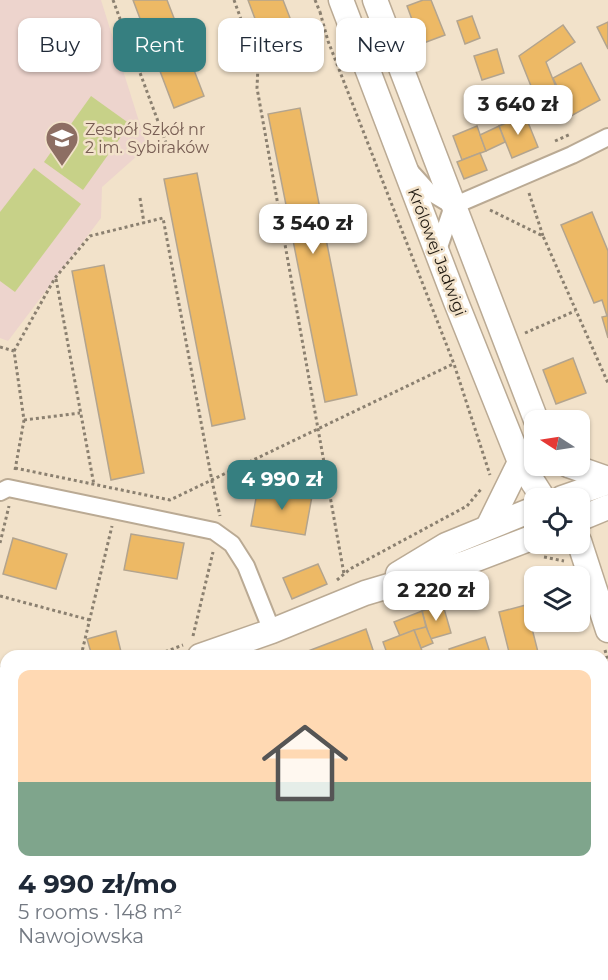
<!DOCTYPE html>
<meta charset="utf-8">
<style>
:root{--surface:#fff;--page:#f2f2f3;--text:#1f2937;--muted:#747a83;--accent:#367f80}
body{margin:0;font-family:Montserrat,sans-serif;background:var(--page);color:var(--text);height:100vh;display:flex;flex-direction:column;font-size:22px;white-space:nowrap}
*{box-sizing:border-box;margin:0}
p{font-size:20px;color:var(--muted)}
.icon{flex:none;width:33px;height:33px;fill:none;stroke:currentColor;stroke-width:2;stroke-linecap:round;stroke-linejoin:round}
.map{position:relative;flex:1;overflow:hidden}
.panel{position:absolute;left:0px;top:650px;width:609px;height:332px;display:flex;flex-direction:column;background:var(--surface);border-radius:18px 18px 0 0;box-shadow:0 2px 4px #0004}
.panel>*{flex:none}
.guide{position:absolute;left:18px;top:18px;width:573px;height:54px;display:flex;gap:12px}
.needle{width:39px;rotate:282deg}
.fabs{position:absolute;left:524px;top:410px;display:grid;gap:12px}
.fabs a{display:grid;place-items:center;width:66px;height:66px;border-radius:12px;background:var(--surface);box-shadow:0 2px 4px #0004;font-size:30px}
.price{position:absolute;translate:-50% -51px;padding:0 14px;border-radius:12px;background:#fff;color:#222;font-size:20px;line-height:39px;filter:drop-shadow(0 2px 3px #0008)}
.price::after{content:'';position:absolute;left:50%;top:36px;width:18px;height:14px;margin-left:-9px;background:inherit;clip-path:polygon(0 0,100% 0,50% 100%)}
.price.on{background:var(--accent);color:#fff}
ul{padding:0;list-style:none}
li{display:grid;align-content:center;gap:12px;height:318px;padding:0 18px}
li span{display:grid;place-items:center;height:186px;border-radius:12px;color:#555}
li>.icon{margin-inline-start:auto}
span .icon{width:108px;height:108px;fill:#fffc;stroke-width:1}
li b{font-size:26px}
.chip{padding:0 21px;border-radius:12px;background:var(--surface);box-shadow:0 2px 4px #0004;font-size:21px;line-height:54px}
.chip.on{background:var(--accent);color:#fff}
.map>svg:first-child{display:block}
.education{fill:#edd4cd}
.green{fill:#c7d188}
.building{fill:#edb965;stroke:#b3a48e;stroke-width:1.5}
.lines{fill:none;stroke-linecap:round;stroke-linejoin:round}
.street-casing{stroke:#baaa94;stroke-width:20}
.secondary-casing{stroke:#baaa94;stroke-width:27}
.path{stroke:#8b8070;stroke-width:3;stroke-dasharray:3 3;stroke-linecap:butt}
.street{stroke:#fff;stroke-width:16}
.secondary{stroke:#fff;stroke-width:24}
.labels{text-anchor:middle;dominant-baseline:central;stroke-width:5;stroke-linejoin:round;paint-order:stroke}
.education-label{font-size:16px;fill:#785e54;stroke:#f2e2ca;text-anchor:start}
.street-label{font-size:16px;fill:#1f1911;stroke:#f2e2ca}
</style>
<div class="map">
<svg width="608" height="980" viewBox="0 0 608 980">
<rect width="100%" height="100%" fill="#f2e2ca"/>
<polygon class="education" points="0,0 101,0 147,147 102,187 101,218 8,341 0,338"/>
<g class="green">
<polygon points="91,96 130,124 83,190 44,162"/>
<polygon points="34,168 81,204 15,292 0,281 0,212"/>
</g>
<g class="building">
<polygon points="133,0 167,0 204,96 174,108"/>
<polygon points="248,0 283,0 297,36 266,48"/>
<polygon points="423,0 431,0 445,35 421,44 407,6"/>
<polygon points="472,16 480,38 465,44 457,21"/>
<polygon points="608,22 608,49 597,27"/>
<polygon points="563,25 575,42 546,62 558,92 537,101 519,56"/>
<polygon points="497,49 504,73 482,80 474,56"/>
<polygon points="581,63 600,100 571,116 553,78"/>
<polygon points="300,108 357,395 325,402 268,114"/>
<polygon points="525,115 538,147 512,158 499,126"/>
<polygon points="477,126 486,151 462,160 453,136"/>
<polygon points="499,126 505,142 486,151 480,135"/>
<polygon points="480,153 487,170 464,179 457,162"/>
<polygon points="197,173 245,419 212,426 164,179"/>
<polygon points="592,212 608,251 608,338 602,317 607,316 602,300 594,303 561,225"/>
<polygon points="104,265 144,473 111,480 72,271"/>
<polygon points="573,358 586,393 556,404 543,370"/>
<polygon points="258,487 312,496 305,535 251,526"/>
<polygon points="131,534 184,543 177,579 124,570"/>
<polygon points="13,538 67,554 56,589 3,574"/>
<polygon points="318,564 327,584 292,599 283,578"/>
<polygon points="572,571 574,576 559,576 560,575"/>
<polygon points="582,598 588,616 579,619 579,599"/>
<polygon points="443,605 451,633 430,639 422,611"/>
<polygon points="526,605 539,656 510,656 499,612"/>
<polygon points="422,611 426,627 400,636 394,622"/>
<polygon points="426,627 433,643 421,648 414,630"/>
<polygon points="366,629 375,656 295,656"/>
<polygon points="414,630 424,656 388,656 383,642"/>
<polygon points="116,631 122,656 92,656 87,639"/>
<polygon points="485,637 491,656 451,656 449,649"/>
<polygon points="6,664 6,698 0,700 0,667"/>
<polygon points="603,738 605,738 608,758 608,771 603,772"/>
<polygon points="6,812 6,837 0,825 0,815"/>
<rect x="603" y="816" width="5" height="29"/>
<polygon points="6,863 6,891 0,893 0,864"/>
<polygon points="6,937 6,964 0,965 0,938"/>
<polygon points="74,975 83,975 84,980 54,980"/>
<polygon points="140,975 183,975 184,977 172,980 142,980"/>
<polygon points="196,975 213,975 213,976 197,980"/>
<polygon points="438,975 530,975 508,980 439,980"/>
</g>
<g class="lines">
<defs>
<g id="street">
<polyline points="410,171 428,191 453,206"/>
<polyline points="453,206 572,155 608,137"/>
<polyline points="437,253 453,206"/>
<polyline points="0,492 8,488 214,531 232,544 246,566 272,631"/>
<polyline points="603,794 608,793"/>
<polyline points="0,911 6,910"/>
<polyline points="603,911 608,910"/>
<polyline points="396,975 396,980"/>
<polyline points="306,980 328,975"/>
<polyline points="589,980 591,975"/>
</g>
<g id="secondary">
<polyline points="341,0 456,302 520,462 543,498"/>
<polyline points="375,0 536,420"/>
<polyline points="568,465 608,479"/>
<polyline points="562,498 608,482"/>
<polyline points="579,519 608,507"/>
<polyline points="488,527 520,462"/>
<polyline points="579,541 608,630"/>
<polyline points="398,574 446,545 534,509"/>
<polyline points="200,656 272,631 365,593 466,563 534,537"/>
<polyline points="0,729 6,727"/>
</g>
</defs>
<use href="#street" class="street-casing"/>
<use href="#secondary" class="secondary-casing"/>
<g class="path">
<polyline points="113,0 169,151"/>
<polyline points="234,0 258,66 257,88 344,574"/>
<polyline points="315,0 320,12"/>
<polyline points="320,12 328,41 454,364 490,475"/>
<polyline points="555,141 571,134"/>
<polyline points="529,193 543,236"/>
<polyline points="140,198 144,223"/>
<polyline points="490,210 543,236 608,383"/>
<polyline points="56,279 94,485"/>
<polyline points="525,333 575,311"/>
<polyline points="0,347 14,351 24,420 15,470"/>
<polyline points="14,351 55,278 90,236 163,218 212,481 220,516"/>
<polyline points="24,420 80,413"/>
<polyline points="15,468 170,500 453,364"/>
<polyline points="0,543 9,506"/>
<polyline points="544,557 564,561"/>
<polyline points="337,580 350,569 467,506 482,488"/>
<polyline points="0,596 90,620"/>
<polyline points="193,636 213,552"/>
<polyline points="605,650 608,661"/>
<polyline points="81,656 112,526"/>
<polyline points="154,656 183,645"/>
</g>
<use href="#street" class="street"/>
<use href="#secondary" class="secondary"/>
</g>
<defs>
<symbol id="school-pin" viewBox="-11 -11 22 30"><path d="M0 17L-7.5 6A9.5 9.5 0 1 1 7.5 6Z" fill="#8d6e63" stroke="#f2e2ca"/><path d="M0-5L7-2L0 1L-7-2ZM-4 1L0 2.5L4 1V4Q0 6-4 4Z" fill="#fff"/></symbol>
</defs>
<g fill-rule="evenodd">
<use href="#school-pin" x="43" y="119" width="38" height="52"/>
</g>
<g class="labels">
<g class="education-label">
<text x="85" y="129">Zespół Szkół nr<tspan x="85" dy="18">2 im. Sybiraków</tspan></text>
</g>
<g class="street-label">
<text transform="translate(437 252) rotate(69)">Królowej Jadwigi</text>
</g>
</g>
</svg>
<div class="fabs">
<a><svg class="needle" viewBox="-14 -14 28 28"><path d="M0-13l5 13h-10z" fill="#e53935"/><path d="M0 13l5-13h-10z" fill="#747a83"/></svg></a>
<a><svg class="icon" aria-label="locate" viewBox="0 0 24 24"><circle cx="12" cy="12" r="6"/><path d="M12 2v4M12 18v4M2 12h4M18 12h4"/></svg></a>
<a><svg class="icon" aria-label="layers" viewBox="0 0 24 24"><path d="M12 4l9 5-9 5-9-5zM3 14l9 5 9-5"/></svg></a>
</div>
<b class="price" style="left:518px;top:136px">3 640 zł</b>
<b class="price" style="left:313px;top:255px">3 540 zł</b>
<b class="price on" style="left:282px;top:511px">4 990 zł</b>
<b class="price" style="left:436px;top:622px">2 220 zł</b>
<div class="guide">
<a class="chip">Buy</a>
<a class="chip on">Rent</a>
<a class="chip">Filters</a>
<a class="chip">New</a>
</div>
<section class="panel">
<ul>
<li><span style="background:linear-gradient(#ffd9b3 60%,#7fa58c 0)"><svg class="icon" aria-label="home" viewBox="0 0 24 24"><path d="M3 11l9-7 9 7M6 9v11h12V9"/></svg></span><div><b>4 990 zł/mo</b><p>5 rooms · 148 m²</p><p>Nawojowska</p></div></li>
</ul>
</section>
</div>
